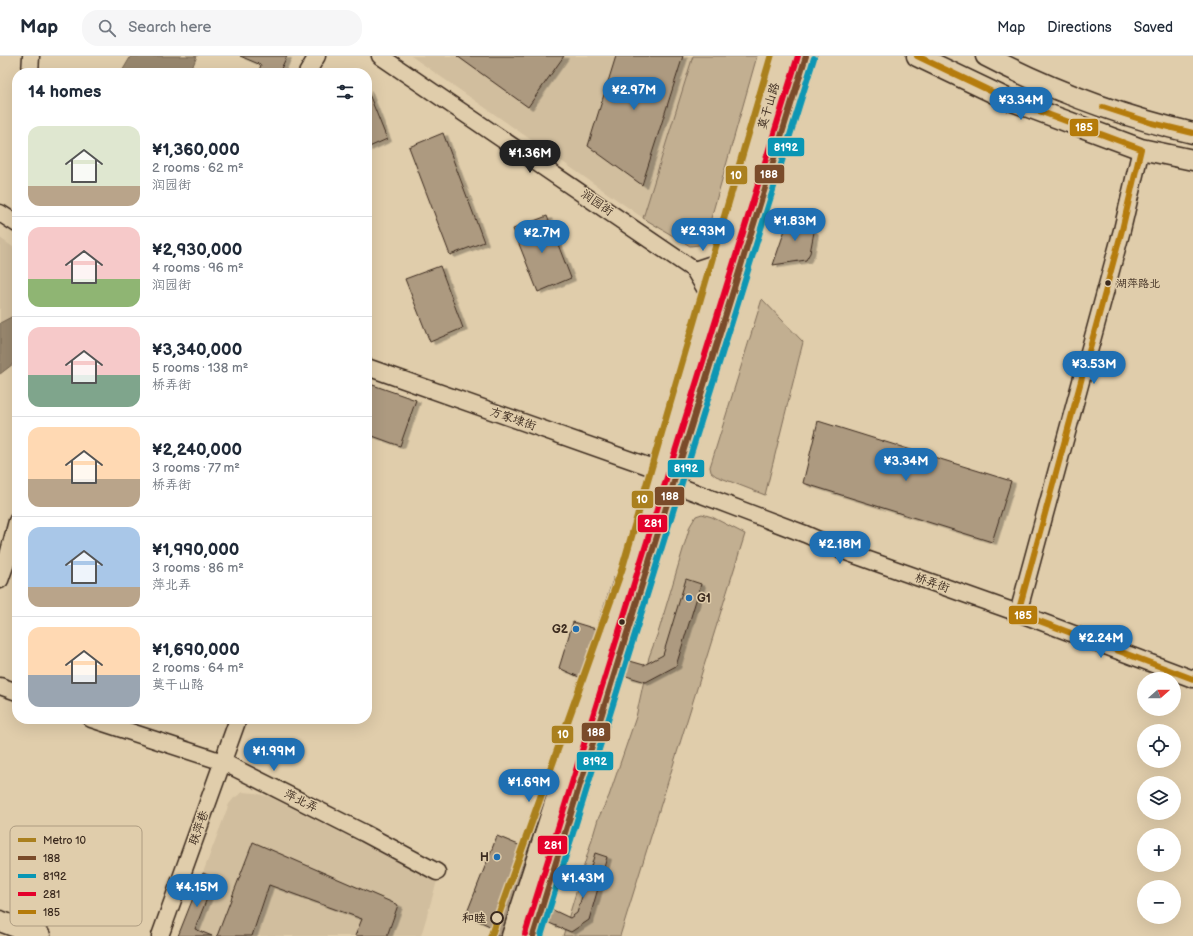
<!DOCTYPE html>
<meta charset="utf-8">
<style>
:root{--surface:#fff;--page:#f6f6f7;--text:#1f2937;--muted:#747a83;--line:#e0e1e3;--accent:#1f6fb2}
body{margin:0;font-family:"Balsamiq Sans","LXGW WenKai TC",sans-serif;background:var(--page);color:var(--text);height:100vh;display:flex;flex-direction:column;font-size:15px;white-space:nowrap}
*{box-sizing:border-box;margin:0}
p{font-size:13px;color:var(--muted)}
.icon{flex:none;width:22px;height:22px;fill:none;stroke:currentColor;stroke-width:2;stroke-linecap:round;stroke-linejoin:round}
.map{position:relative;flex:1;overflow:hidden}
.panel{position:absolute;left:12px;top:12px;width:360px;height:656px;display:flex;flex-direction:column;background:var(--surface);border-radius:16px;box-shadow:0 4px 16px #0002}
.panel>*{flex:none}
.needle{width:26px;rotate:69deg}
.tools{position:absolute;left:1137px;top:616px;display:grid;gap:8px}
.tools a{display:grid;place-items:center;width:44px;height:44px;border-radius:50%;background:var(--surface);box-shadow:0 4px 16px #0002;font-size:20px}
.price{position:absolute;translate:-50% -34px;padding:0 9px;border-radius:14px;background:var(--accent);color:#fff;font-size:13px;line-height:26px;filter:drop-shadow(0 1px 2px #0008)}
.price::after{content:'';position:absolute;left:50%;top:24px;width:12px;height:9px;margin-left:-6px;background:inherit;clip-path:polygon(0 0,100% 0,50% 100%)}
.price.current{background:#222;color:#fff}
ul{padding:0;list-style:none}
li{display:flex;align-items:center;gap:12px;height:100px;padding:0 16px}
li+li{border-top:1px solid var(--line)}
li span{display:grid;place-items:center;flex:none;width:112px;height:80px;border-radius:12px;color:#555}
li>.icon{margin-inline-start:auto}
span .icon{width:48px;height:48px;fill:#fffc;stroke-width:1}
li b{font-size:17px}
h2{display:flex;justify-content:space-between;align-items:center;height:48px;padding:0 16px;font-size:17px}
header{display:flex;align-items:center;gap:24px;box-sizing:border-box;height:56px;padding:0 20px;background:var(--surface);border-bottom:1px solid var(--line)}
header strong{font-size:19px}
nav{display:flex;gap:22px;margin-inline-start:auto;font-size:14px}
.search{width:280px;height:36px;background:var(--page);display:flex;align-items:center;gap:10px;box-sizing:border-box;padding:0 14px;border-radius:16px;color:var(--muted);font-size:15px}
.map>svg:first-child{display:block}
.built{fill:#d1be9e}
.green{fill:#c2af91;stroke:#7e6c58}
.water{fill:#98876e;stroke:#73624e}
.building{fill:#ad9a80;stroke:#3b2a1e;filter:url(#shadow)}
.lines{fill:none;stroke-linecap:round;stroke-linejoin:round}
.minor-casing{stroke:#3b2a1e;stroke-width:19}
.major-casing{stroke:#3b2a1e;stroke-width:23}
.minor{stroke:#e0cdab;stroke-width:16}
.major{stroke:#e0cdab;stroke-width:20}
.bus-1-casing{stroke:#e0cdab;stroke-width:9}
.bus-2-casing{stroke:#e0cdab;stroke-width:9}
.bus-3-casing{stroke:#e0cdab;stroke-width:9}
.bus-4-casing{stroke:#e0cdab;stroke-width:9}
.bus-1{stroke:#7a4b2a;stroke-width:6}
.bus-2{stroke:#0996b4;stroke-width:6}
.bus-3{stroke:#e4002b;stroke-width:6}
.bus-4{stroke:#b57b0a;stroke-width:6}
.metro-1-casing{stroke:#e0cdab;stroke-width:10}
.metro-1{stroke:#aa801f;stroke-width:7}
.bus-dot{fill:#3b2a1e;stroke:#e0cdab;stroke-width:1.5}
.poi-dot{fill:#1f6fb2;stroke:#e0cdab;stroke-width:1.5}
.stop-dot{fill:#e0cdab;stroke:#3b2a1e;stroke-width:2}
.labels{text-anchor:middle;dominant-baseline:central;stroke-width:3;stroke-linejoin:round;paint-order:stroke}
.bus-label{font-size:11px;fill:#3b2a1e;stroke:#e0cdab;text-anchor:start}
.street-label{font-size:12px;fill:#3b2a1e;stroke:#e0cdab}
.poi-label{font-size:12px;font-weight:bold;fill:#3b2a1e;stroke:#e0cdab;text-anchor:end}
.stop-label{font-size:12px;font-weight:bold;fill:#3b2a1e;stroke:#e0cdab;text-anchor:end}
.key{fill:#e0cdab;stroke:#ae9c81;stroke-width:1}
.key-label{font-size:11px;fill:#3b2a1e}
.line-badge{stroke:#e0cdab;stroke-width:1.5}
.badge-label{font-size:11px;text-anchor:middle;font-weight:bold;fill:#fff}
</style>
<header>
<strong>Map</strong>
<div class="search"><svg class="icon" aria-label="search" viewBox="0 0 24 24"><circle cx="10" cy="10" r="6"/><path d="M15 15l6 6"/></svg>Search here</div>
<nav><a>Map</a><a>Directions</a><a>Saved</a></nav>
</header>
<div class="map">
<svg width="1193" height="880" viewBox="0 0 1193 880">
<defs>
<filter id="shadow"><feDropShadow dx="4.5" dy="2.5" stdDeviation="0" flood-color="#0004"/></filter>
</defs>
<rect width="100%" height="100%" fill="#e0cdab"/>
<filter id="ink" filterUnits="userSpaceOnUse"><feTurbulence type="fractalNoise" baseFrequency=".025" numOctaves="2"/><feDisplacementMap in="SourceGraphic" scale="8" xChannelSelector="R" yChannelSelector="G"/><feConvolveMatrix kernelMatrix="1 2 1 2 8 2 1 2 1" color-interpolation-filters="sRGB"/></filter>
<g filter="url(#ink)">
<g class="built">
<polygon points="411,0 693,0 643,162"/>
<polygon points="0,182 17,194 17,272 0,284"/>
<polygon points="243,736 255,737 270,741 437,825 421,880 179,880 229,748 234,742"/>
</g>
<g class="green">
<polygon points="693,0 757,0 706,180 699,189 690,190 643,162"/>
<polygon points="762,243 803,286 765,439 716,420 711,416 710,411"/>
<polygon points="702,458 712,461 745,478 620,880 563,880 598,763 609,740 636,661 649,601 659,574 690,470 696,460"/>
</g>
<g class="water">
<polygon points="131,0 197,0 190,17 121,17"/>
<polygon points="17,258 17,305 0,318 0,267"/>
</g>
<g class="building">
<polygon points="240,0 287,0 279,17 258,17 261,9"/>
<polygon points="457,0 564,0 528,51"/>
<polygon points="616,0 683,0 642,129 588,90"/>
<polygon points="367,33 387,83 367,92"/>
<polygon points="443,77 484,186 450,199 409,91"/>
<polygon points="797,159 814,176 810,197 806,204 773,209 789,162"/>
<polygon points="547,160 571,222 538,236 513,173"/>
<polygon points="440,210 463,272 430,286 405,223"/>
<polygon points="367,327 416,344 400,390 367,378"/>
<polygon points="818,365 1011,425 992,486 803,427"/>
<polygon points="614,521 616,521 501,880 489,880 492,871 466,859 497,780 521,790 579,621 559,612 573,566 596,573"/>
<polygon points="686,523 701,528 676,610 646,626 626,620 630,605 644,609 663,599"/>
<polygon points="253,786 398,849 387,880 355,880 362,863 269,829 252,880 217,880"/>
<polygon points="595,797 607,801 589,864 571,876 549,867 553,854 570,862 577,857"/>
<polygon points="203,817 215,822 195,873 212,880 178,880"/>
</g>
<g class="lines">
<defs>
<g id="minor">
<polyline points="380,0 694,214 710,241"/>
<polyline points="30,17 31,0"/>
<polyline points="307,17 317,0"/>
<polyline points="0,157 17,168"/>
<polyline points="694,214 721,205"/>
<polyline points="367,311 659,414"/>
<polyline points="673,428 805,478 849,497 1018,557 1193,623"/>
<polyline points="0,524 6,507 17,465"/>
<polyline points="1018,557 1122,174 1141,93"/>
<polyline points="0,630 17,636"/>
<polyline points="91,663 223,706 364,777 437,816"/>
<polyline points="160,880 238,663"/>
</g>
<g id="major">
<polyline points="917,0 1007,43 1141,93 1193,104"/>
<path d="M986,0C1053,35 1120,60 1193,77"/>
<polyline points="0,865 40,880"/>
<polyline points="512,880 641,481 710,241 784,0"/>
<polyline points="533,880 806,0"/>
</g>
</defs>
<use href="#minor" class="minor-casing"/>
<use href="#major" class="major-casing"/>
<use href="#minor" class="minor"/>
<use href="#major" class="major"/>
<defs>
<polyline id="bus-1" points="533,880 806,0"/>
<polyline id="bus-2" points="541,880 814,2"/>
<polyline id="bus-3" points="525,878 798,0"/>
<g id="bus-4">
<polyline points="917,0 1007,43 1141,93 1122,174 1018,557 1193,623"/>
<polyline points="1103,51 1152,67 1193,77"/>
</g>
</defs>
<use href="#bus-1" class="bus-1-casing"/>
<use href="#bus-2" class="bus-2-casing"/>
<use href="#bus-3" class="bus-3-casing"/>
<use href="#bus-4" class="bus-4-casing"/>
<use href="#bus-1" class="bus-1"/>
<use href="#bus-2" class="bus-2"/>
<use href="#bus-3" class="bus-3"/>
<use href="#bus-4" class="bus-4"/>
<defs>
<polyline id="metro-1" points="491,880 622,513 771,0"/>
</defs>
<use href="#metro-1" class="metro-1-casing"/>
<use href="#metro-1" class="metro-1"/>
</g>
</g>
<g class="bus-dot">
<circle cx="1108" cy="227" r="3.5"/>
<circle cx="622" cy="566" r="3.5"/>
</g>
<g class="poi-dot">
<circle cx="689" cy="542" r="4"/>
<circle cx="576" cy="573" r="4"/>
<circle cx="497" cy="801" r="4"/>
</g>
<circle class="stop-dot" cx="497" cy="862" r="6"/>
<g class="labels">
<g class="bus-label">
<text x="1116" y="227">湖萍路北</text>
</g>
<g class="street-label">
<text transform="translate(769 50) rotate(-73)">莫干山路</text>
<text transform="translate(597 147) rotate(35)">润园街</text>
<text transform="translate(513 363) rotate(19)">方家埭街</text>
<text transform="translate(932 527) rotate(20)">桥弄街</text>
<text transform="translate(301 745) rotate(27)">萍北弄</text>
<text transform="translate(199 772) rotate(-70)">联萍巷</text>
</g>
<g class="poi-label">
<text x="697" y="542" text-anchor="start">G1</text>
<text x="568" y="573">G2</text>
<text x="489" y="801">H</text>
</g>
<g class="stop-label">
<text x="486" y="862">和睦</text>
</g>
</g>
<rect x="10" y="770" width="132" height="100" rx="6" class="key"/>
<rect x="18" y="782" width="18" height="4" fill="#aa801f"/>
<rect x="18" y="800" width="18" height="4" fill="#7a4b2a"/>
<rect x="18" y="818" width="18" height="4" fill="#0996b4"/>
<rect x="18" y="836" width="18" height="4" fill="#e4002b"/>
<rect x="18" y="854" width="18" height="4" fill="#b57b0a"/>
<g class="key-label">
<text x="43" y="788">Metro 10</text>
<text x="43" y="806">188</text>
<text x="43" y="824">8192</text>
<text x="43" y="842">281</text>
<text x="43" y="860">185</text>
</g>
<g class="line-badge">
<rect x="1069" y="62" width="30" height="19" rx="4" fill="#b57b0a"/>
<rect x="767" y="81" width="38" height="20" rx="4" fill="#0996b4"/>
<rect x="754" y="108" width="31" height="20" rx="4" fill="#7a4b2a"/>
<rect x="725" y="109" width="23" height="20" rx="4" fill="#aa801f"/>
<rect x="667" y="403" width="38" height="19" rx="4" fill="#0996b4"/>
<rect x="654" y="430" width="31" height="20" rx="4" fill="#7a4b2a"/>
<rect x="631" y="434" width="23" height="19" rx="4" fill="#aa801f"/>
<rect x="637" y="458" width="31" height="19" rx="4" fill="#e4002b"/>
<rect x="1008" y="549" width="30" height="20" rx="4" fill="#b57b0a"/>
<rect x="581" y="666" width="30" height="20" rx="4" fill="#7a4b2a"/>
<rect x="551" y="669" width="23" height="19" rx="4" fill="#aa801f"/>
<rect x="576" y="695" width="38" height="20" rx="4" fill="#0996b4"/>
<rect x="537" y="779" width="31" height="20" rx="4" fill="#e4002b"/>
</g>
<g class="badge-label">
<text x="1084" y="75">185</text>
<text x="786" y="95">8192</text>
<text x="769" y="122">188</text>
<text x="736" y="123">10</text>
<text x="686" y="416">8192</text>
<text x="670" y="444">188</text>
<text x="642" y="447">10</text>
<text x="653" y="471">281</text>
<text x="1023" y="563">185</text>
<text x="596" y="680">188</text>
<text x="563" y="682">10</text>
<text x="595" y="709">8192</text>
<text x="553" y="793">281</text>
</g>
</svg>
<div class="tools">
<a><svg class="needle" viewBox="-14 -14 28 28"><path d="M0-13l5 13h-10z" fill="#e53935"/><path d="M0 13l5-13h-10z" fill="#747a83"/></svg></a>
<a><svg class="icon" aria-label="locate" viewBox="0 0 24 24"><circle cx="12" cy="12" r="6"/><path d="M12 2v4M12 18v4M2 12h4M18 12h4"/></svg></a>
<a><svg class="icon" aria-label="layers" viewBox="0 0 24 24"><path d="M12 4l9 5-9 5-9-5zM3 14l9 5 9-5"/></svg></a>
<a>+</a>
<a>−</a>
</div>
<b class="price" style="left:634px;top:55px">¥2.97M</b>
<b class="price" style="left:1021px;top:65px">¥3.34M</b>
<b class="price current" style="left:530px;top:118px">¥1.36M</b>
<b class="price" style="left:795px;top:186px">¥1.83M</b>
<b class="price" style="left:703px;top:196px">¥2.93M</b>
<b class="price" style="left:542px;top:198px">¥2.7M</b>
<b class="price" style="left:1094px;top:329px">¥3.53M</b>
<b class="price" style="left:906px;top:426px">¥3.34M</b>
<b class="price" style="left:840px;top:509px">¥2.18M</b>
<b class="price" style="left:1101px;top:603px">¥2.24M</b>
<b class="price" style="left:274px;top:716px">¥1.99M</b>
<b class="price" style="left:529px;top:747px">¥1.69M</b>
<b class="price" style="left:583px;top:843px">¥1.43M</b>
<b class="price" style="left:197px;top:852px">¥4.15M</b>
<section class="panel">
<h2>14 homes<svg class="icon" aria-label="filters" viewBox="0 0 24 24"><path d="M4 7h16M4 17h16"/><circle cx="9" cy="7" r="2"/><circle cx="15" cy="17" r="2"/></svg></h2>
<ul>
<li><span style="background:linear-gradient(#dfe7d0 75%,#b9a48a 0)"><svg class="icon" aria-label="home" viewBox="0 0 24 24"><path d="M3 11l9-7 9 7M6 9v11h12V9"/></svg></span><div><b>¥1,360,000</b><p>2 rooms · 62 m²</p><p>润园街</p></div></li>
<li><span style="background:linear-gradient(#f6c9c9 65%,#8fb573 0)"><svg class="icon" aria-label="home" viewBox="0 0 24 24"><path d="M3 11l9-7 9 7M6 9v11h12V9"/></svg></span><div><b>¥2,930,000</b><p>4 rooms · 96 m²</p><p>润园街</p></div></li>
<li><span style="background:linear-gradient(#f6c9c9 60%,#7fa58c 0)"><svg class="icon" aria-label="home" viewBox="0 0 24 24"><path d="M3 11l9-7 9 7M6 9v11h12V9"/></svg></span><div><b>¥3,340,000</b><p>5 rooms · 138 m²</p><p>桥弄街</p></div></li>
<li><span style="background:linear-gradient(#ffd9b3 65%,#b9a48a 0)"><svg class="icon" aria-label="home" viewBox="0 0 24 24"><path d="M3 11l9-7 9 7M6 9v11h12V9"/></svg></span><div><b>¥2,240,000</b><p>3 rooms · 77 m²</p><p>桥弄街</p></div></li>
<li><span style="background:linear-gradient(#a9c7e8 75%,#b9a48a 0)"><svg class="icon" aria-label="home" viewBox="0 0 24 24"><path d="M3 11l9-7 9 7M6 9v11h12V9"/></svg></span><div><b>¥1,990,000</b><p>3 rooms · 86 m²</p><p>萍北弄</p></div></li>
<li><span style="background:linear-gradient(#ffd9b3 60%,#9aa5b1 0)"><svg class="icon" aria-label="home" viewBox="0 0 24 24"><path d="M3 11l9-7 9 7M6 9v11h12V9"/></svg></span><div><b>¥1,690,000</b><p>2 rooms · 64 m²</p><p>莫干山路</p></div></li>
</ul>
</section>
</div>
